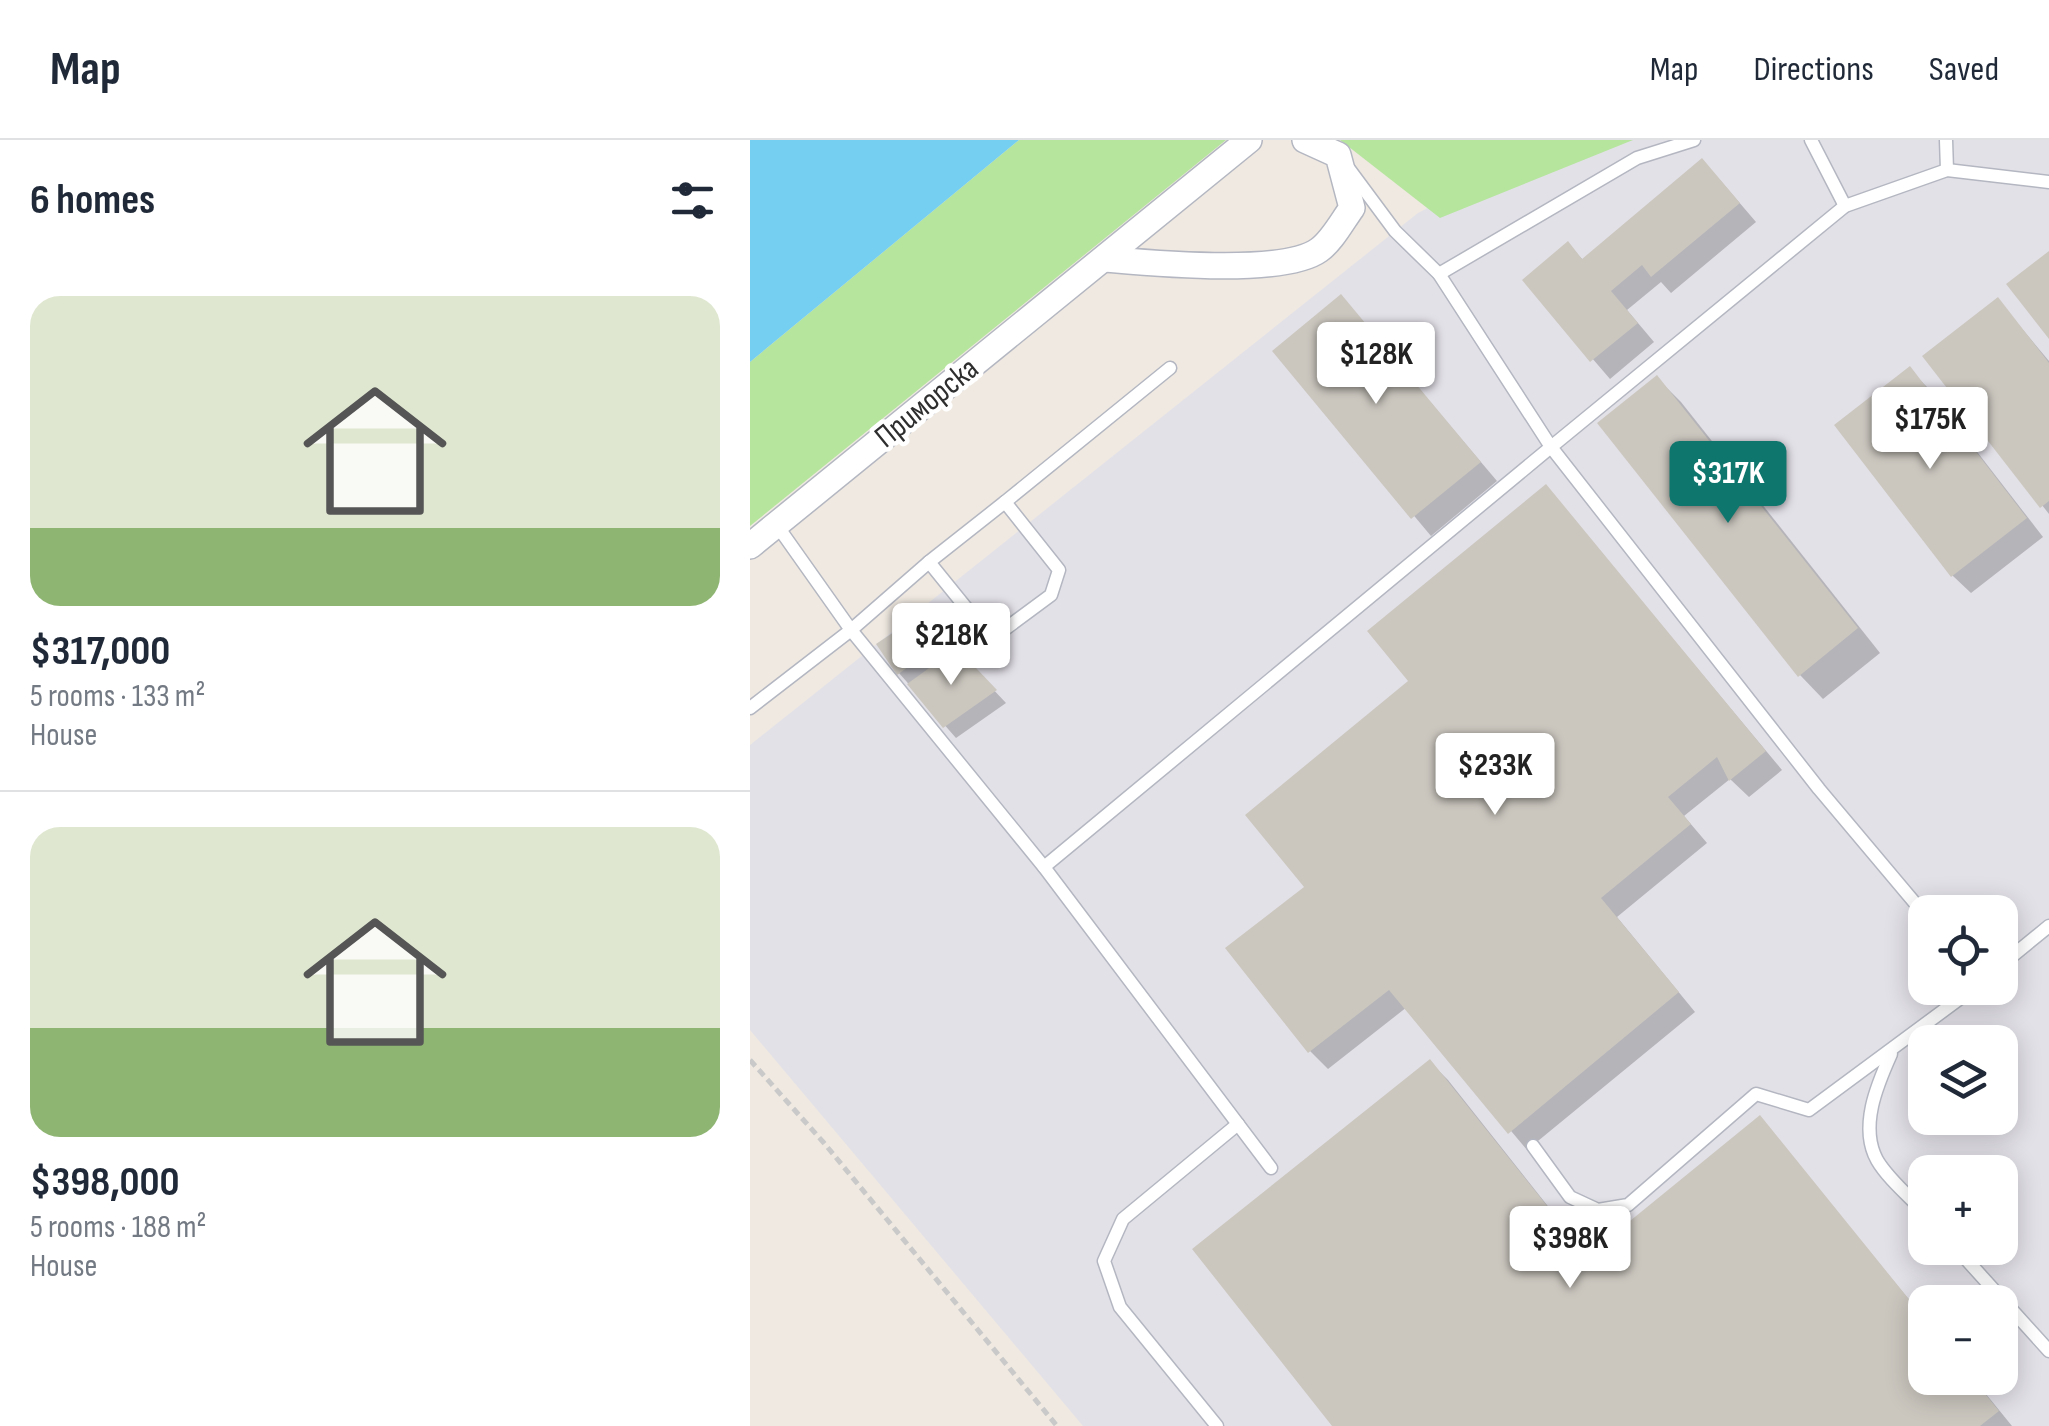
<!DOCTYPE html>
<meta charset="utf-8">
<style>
:root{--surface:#fff;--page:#f2f2f3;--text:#1f2937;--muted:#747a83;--line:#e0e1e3;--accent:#0f766e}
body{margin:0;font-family:"Sofia Sans Condensed",sans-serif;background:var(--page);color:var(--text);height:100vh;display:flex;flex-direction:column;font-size:38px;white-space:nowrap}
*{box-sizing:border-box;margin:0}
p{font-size:32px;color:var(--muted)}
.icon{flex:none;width:55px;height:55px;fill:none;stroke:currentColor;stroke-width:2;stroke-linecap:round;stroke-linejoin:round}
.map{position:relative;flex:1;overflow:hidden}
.drawer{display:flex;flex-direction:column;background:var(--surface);width:750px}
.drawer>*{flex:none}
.buttons{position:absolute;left:1158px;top:755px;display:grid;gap:20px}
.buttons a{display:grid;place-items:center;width:110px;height:110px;border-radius:20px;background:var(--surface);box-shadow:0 5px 25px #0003;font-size:50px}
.price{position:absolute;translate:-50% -85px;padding:0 22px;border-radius:10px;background:#fff;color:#222;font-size:32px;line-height:65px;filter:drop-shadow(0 2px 5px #0008)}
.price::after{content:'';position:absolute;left:50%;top:60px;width:30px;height:22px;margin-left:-15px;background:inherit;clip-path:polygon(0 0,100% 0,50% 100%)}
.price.on{background:var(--accent);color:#fff}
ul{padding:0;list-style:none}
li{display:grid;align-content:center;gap:20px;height:530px;padding:0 30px}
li+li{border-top:2px solid var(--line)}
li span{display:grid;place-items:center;height:310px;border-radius:30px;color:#555}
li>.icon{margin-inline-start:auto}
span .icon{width:180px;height:180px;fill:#fffc;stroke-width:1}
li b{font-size:42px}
h2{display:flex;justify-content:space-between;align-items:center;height:120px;padding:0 30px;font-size:42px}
header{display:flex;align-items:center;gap:60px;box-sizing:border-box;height:140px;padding:0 50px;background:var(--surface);border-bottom:2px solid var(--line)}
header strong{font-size:48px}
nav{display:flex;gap:55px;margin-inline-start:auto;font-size:35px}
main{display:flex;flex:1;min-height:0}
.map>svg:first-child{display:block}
.industrial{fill:#e3e1e8;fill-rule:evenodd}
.green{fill:#b6e59e}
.water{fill:#75cff0}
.shadow{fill:#0003}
.building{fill:#cbc7bf}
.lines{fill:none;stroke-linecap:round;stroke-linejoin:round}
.service-casing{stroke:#b4b7c1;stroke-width:15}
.minor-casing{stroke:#b4b7c1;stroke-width:28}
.path{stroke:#c9c9c9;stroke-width:5;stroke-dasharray:8 5;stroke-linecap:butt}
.service{stroke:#fff;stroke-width:12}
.minor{stroke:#fff;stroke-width:25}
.labels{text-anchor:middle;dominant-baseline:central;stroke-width:9;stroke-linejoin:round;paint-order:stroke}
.street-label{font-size:32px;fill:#2e2e2e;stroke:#fff}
</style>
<header>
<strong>Map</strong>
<nav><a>Map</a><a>Directions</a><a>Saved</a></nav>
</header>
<main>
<section class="drawer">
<h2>6 homes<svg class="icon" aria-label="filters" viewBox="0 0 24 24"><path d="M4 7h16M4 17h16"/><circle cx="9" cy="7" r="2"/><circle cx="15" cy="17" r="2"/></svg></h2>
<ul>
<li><span style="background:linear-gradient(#dfe7d0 75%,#8fb573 0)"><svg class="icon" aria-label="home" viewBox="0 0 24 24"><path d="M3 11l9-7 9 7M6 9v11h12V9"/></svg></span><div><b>$317,000</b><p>5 rooms · 133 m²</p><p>House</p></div></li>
<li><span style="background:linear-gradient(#dfe7d0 65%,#8fb573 0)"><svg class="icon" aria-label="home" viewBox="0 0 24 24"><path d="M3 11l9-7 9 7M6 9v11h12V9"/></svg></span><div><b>$398,000</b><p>5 rooms · 188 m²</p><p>House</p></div></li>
</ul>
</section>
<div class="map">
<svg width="1299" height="1286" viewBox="0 0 1299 1286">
<rect width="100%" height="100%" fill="#efe9e1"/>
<path class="industrial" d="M811,0H1299V1286H333L0,890V605L668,73ZM1175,772H1250V848H1175ZM1175,902H1250V978H1175ZM1175,1032H1250V1108H1175ZM1175,1162H1250V1238H1175Z"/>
<g class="green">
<polygon points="269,0 476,0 0,386 0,222"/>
<polygon points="590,0 883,0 690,78"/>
</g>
<polygon class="water" points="0,0 269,0 0,222"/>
<g class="shadow">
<polygon points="970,40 1006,82 921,153 911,142 877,170 904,202 860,239 775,140 818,104 834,121"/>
<polygon points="591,157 747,341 681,396 526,211"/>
<polygon points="1248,160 1299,221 1299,374 1176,217"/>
<polygon points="1159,229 1177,247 1293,397 1221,453 1203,436 1087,286"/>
<polygon points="907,238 931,262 1130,513 1073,559 1050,535"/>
<polygon points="796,347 1032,630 999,657 980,639 934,676 957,703 867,777 945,872 777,1010 657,867 578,929 560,911 558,747 661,541"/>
<polygon points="174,475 204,513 207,511 256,563 206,598 149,533"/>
<polygon points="680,922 698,940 839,1118 1010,979 1175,1179 1175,1238 1223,1238 1262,1286 586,1286"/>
</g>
<g class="building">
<polygon points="952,18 990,63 901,137 892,125 861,151 888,183 840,222 772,140 818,101 832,119"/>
<polygon points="1299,111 1299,199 1256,144"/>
<polygon points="591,154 731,322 661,379 522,211"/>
<polygon points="1248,157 1299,223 1299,361 1290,368 1172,216"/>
<polygon points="1160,226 1277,378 1201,437 1084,285"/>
<polygon points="907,235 1108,488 1048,537 847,283"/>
<polygon points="796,344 1016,611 979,641 967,617 918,657 941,684 851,758 929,852 758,994 639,850 558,913 475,808 554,747 495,675 658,541 617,491"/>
<polygon points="174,472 195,500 147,535 126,504"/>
<polygon points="207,508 247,550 193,588 157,544"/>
<polygon points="680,919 837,1116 1010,975 1175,1179 1175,1238 1222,1238 1249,1271 1230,1286 582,1286 442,1109"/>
</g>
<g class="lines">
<defs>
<g id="service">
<polyline points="1061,0 1095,66"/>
<polyline points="1196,0 1197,30"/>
<polyline points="689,134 887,18 944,0"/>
<polyline points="420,228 255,362 309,430 301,455 251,492 230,485 179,422 101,490 294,727 801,307 689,134 645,91 599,29"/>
<polyline points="179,422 255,362"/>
<polyline points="0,568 101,490 26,384"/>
<polyline points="294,727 521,1028"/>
<polyline points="1175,775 1069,649 801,307 1095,66 1197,30 1299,42"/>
<polyline points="1250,826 1299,786"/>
<path d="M1141,914C1127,945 1109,987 1127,1020C1138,1039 1160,1057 1175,1073"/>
<polyline points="783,1006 820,1057 848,1070 878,1065 1006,954 1059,970 1224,848"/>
<polyline points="1206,1108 1299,1211"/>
<polyline points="467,1286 370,1167 354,1121 373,1079 488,984"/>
</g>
<g id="minor">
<path d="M355,119C401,123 533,136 569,110C582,101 593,80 602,68L588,15L555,0"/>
<polyline points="0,406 499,0"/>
</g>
</defs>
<use href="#service" class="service-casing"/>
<use href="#minor" class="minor-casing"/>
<polyline class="path" points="0,920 74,1003 307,1286"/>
<use href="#service" class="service"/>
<use href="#minor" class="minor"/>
</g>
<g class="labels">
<g class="street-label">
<text transform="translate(177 263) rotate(-39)">Приморска</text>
</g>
</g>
</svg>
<div class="buttons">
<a><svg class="icon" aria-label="locate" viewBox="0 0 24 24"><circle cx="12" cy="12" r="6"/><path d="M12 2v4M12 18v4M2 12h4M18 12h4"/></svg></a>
<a><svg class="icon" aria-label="layers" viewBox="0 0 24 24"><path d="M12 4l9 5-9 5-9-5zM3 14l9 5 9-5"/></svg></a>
<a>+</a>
<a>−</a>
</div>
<b class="price" style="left:626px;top:267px">$128K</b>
<b class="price" style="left:1180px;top:332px">$175K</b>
<b class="price on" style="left:978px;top:386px">$317K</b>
<b class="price" style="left:201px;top:548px">$218K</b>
<b class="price" style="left:745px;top:678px">$233K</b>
<b class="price" style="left:820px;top:1151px">$398K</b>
</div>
</main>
